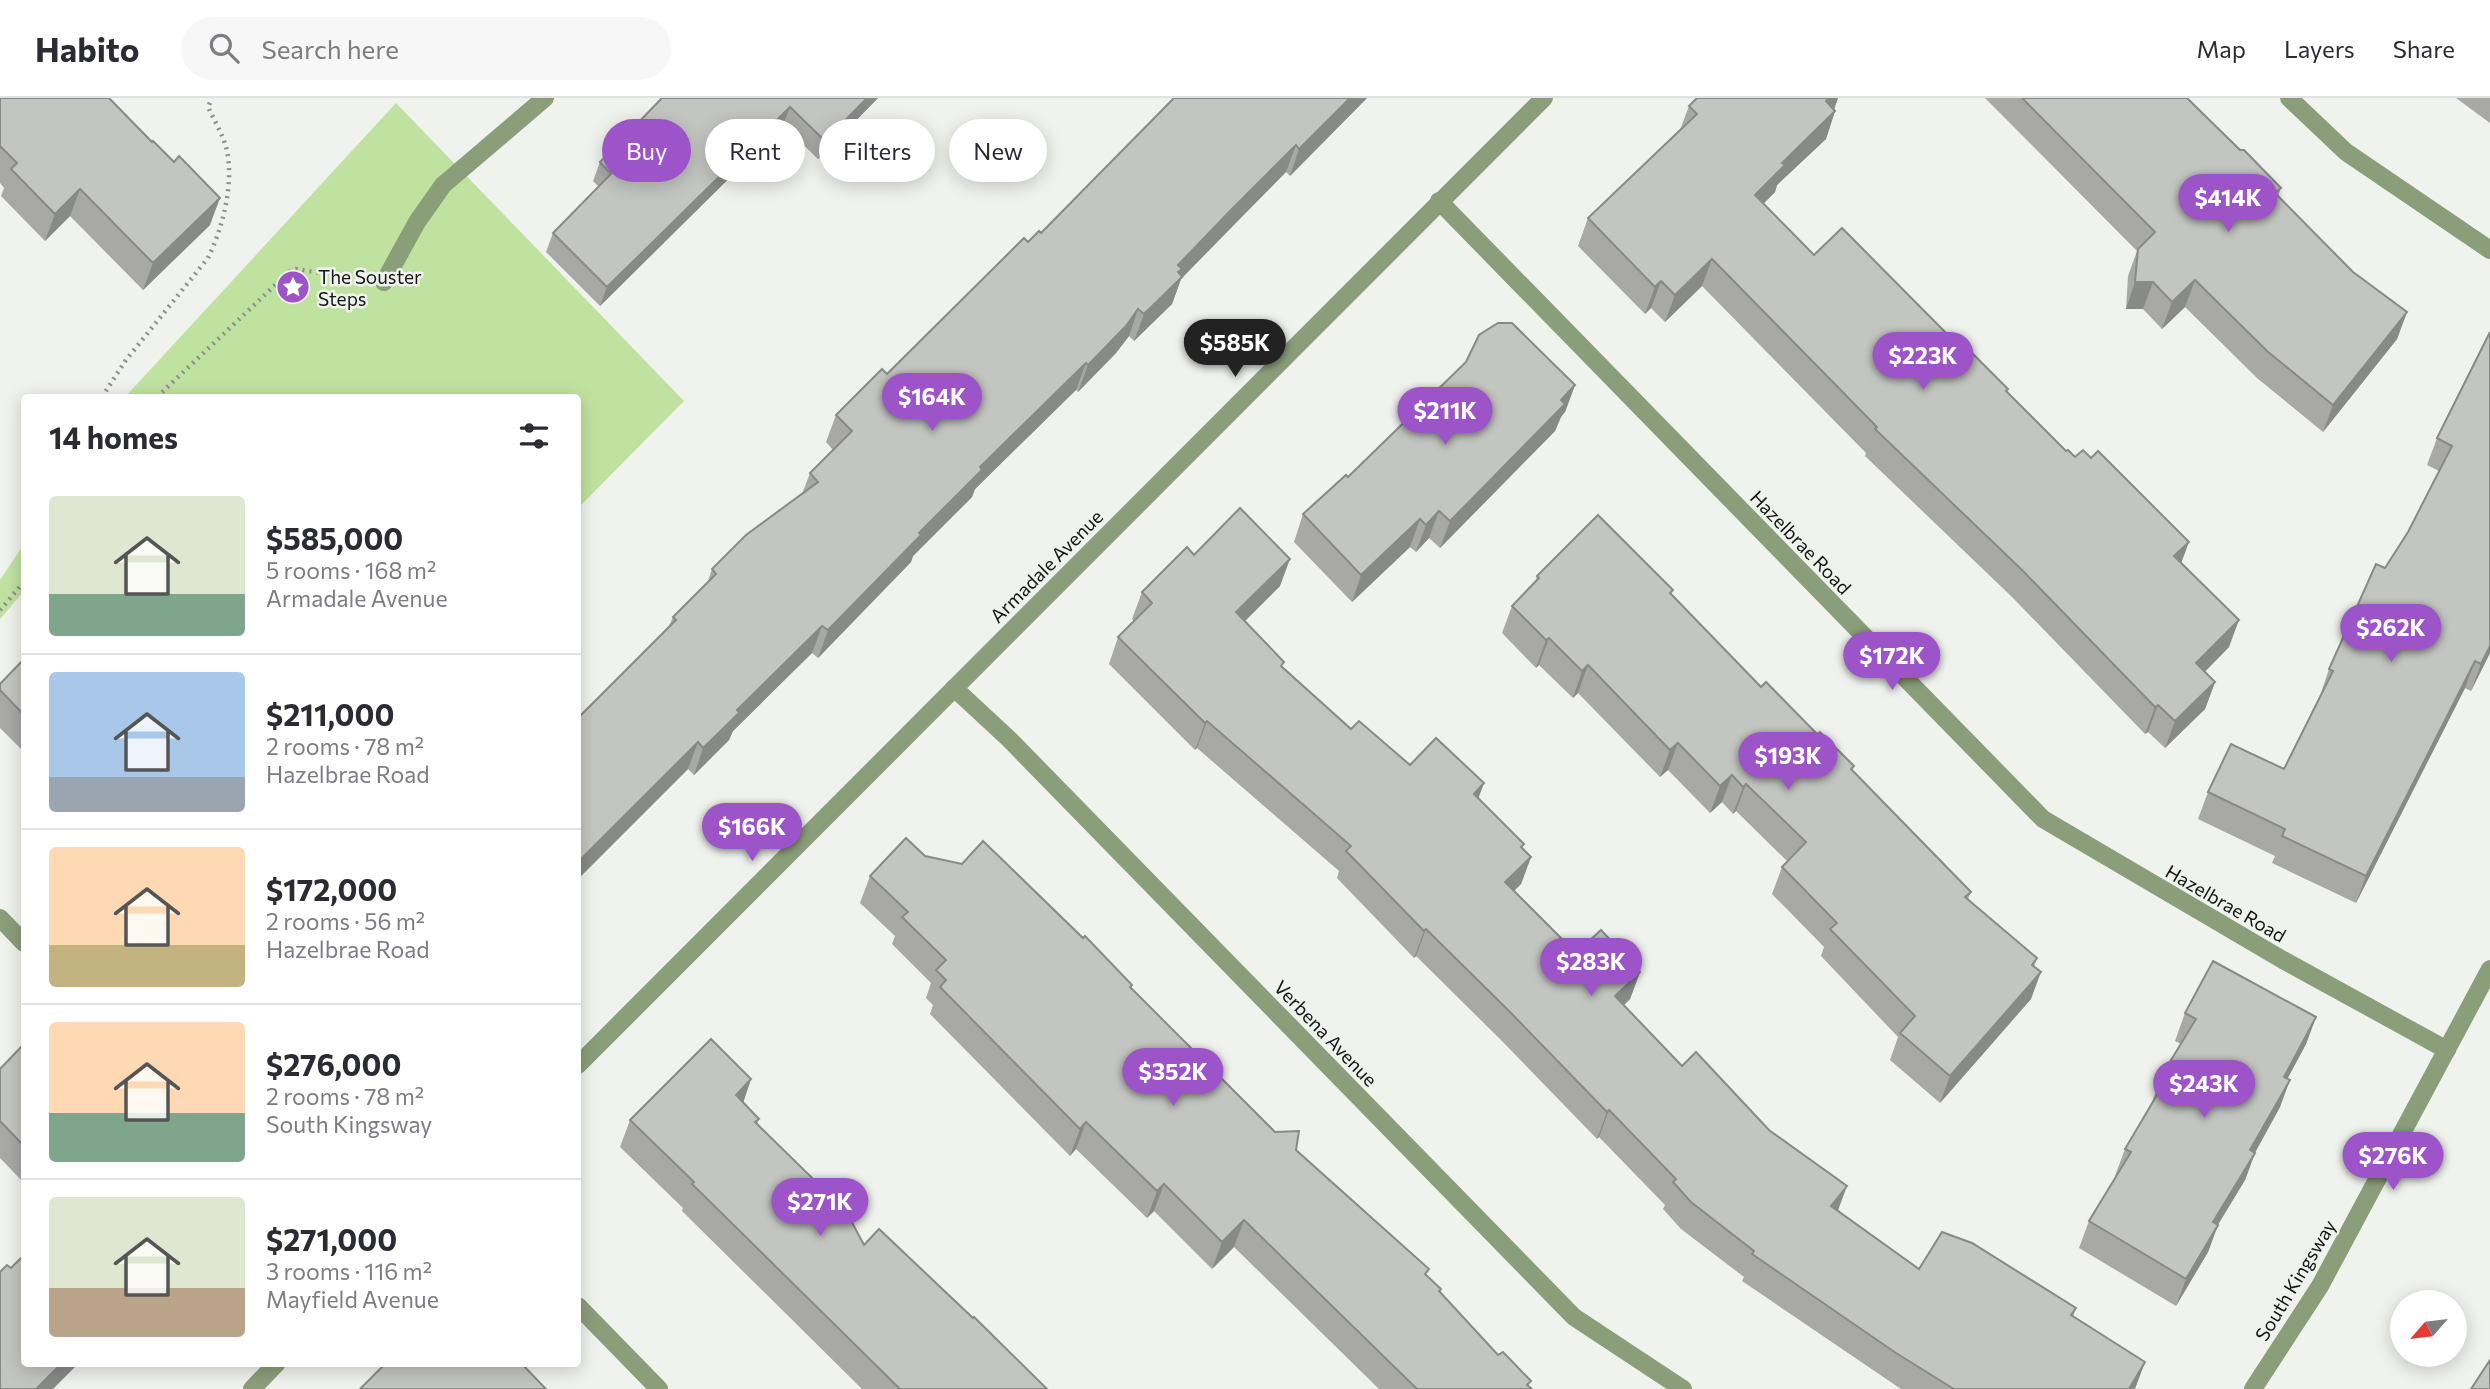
<!DOCTYPE html>
<meta charset="utf-8">
<style>
:root{--surface:#fff;--page:#f7f7f7;--text:#2b2b33;--muted:#7c7c81;--line:#e1e1e2;--accent:#9c54c8}
body{margin:0;font-family:Commissioner,sans-serif;background:var(--page);color:var(--text);height:100vh;display:flex;flex-direction:column;font-size:26px;white-space:nowrap}
*{box-sizing:border-box;margin:0}
p{font-size:23px;color:var(--muted)}
.icon{flex:none;width:38px;height:38px;fill:none;stroke:currentColor;stroke-width:2;stroke-linecap:round;stroke-linejoin:round}
.map{position:relative;flex:1;overflow:hidden}
.panel{position:absolute;left:21px;top:296px;width:560px;height:973px;display:flex;flex-direction:column;background:var(--surface);border-radius:7px;box-shadow:0 4px 18px #0003}
.panel>*{flex:none}
.top-card{position:absolute;left:602px;top:21px;width:665px;height:63px;display:flex;gap:14px}
.needle{width:46px;rotate:242deg}
.tools{position:absolute;left:2390px;top:1192px;display:grid;gap:14px}
.tools a{display:grid;place-items:center;width:77px;height:77px;border-radius:50%;background:var(--surface);box-shadow:0 4px 18px #0003;font-size:35px}
.price{position:absolute;translate:-50% -60px;padding:0 16px;border-radius:24px;background:var(--accent);color:#fff;font-size:23px;line-height:46px;filter:drop-shadow(0 2px 4px #0008)}
.price::after{content:'';position:absolute;left:50%;top:42px;width:21px;height:16px;margin-left:-10px;background:inherit;clip-path:polygon(0 0,100% 0,50% 100%)}
.price.selected{background:#222;color:#fff}
ul{padding:0;list-style:none}
li{display:flex;align-items:center;gap:21px;height:175px;padding:0 28px}
li+li{border-top:2px solid var(--line)}
li span{display:grid;place-items:center;flex:none;width:196px;height:140px;border-radius:7px;color:#555}
li>.icon{margin-inline-start:auto}
span .icon{width:84px;height:84px;fill:#fffc;stroke-width:1}
li b{font-size:30px}
h2{display:flex;justify-content:space-between;align-items:center;height:84px;padding:0 28px;font-size:30px}
.tag{padding:0 24px;border-radius:32px;background:var(--surface);box-shadow:0 4px 18px #0003;font-size:24px;line-height:63px}
.tag.selected{background:var(--accent);color:#fff}
header{display:flex;align-items:center;gap:42px;box-sizing:border-box;height:98px;padding:0 35px;background:var(--surface);border-bottom:2px solid var(--line)}
header strong{font-size:33px}
nav{display:flex;gap:38px;margin-inline-start:auto;font-size:24px}
.search{width:490px;height:63px;background:var(--page);display:flex;align-items:center;gap:18px;box-sizing:border-box;padding:0 24px;border-radius:38px;color:var(--muted);font-size:26px}
.map>svg:first-child{display:block}
.green{fill:#c0e2a1}
.lines{fill:none;stroke-linecap:round;stroke-linejoin:round}
.path{stroke:#8d8f8b;stroke-width:4.5;stroke-dasharray:2 5;stroke-linecap:butt}
.minor{stroke:#8b9e7a;stroke-width:18}
.wall{fill:#a8a9a6}
.shaded-wall{fill:#888a87}
.building{fill:#c3c5c1;stroke:#888a87;stroke-width:2}
.labels{text-anchor:middle;dominant-baseline:central;stroke-width:5;stroke-linejoin:round;paint-order:stroke}
.poi-label{font-size:19px;fill:#151614;stroke:#eff2ed;text-anchor:start}
.street-label{font-size:19px;fill:#151614;stroke:#eff2ed}
</style>
<header>
<strong>Habito</strong>
<div class="search"><svg class="icon" aria-label="search" viewBox="0 0 24 24"><circle cx="10" cy="10" r="6"/><path d="M15 15l6 6"/></svg>Search here</div>
<nav><a>Map</a><a>Layers</a><a>Share</a></nav>
</header>
<div class="map">
<svg width="2490" height="1291" viewBox="0 0 2490 1291">
<rect width="100%" height="100%" fill="#eff2ed"/>
<g class="green">
<polygon points="396,5 684,303 578,410 578,299 125,299"/>
<polygon points="24,446 24,493 0,521 0,482"/>
</g>
<g class="lines">
<g class="path">
<path d="M102,299L126,262L208,160C223,129 235,83 226,49C222,35 214,22 208,9L212,0"/>
<polyline points="157,299 289,174 296,171 346,179"/>
<polyline points="0,512 24,484"/>
</g>
<g class="minor">
<polyline points="2289,0 2346,54 2490,152"/>
<polyline points="1439,103 2043,721 2283,862 2447,952"/>
<polyline points="384,184 417,124 443,87 545,0"/>
<polyline points="954,590 1009,641 1574,1219 1683,1291"/>
<polyline points="0,820 24,845"/>
<polyline points="578,967 1544,0"/>
<polyline points="578,1208 659,1291"/>
<polyline points="252,1291 277,1265"/>
<polyline points="2253,1291 2320,1188 2490,871"/>
</g>
</g>
<g class="wall">
<polygon points="0,0 210,127 143,192 70,118 45,143 1,98 4,90 0,85"/>
<polygon points="662,0 878,0 818,61 783,27 600,208 546,154 553,135 599,89 593,83 600,64"/>
<polygon points="1174,0 1367,0 1290,78 1286,74 1221,139 1181,181 1172,206 1134,243 1129,238 1116,255 1078,294 1076,292 975,391 972,399 913,458 911,464 818,560 812,555 733,633 729,642 694,677 688,671 578,781 578,620 669,528 673,519 707,486 712,471 802,396 810,375 833,352 826,344 836,317 887,276 1028,144 1041,135"/>
<polygon points="1697,0 1838,0 1834,12 1835,13 1826,41 1777,87 1775,94 1763,106 1814,157 1959,248 2181,465 2229,549 2205,574 2215,584 2205,611 2165,650 2148,634 2145,636 2012,499 1865,358 1866,355 1702,188 1665,224 1651,210 1645,216 1578,148 1588,120 1680,32 1689,8"/>
<polygon points="1985,0 2187,0 2281,90 2278,98 2353,174 2407,214 2397,241 2323,334 2257,280 2185,209 2162,231 2143,211 2126,211 2128,178 2137,153"/>
<polygon points="2456,0 2490,0 2490,25"/>
<polygon points="2490,234 2490,555 2471,593 2465,590 2356,805 2272,765 2275,758 2198,721 2208,694 2284,671 2320,598 2329,571 2385,470 2408,434 2439,373 2427,367 2437,340"/>
<polygon points="1575,287 1565,314 1561,319 1555,333 1440,450 1429,440 1416,454 1410,449 1352,504 1294,444 1303,416"/>
<polygon points="1194,457 1280,488 1245,523 1282,569 1351,631 1410,667 1484,685 1478,700 1524,746 1522,750 1531,759 1521,786 1514,793 1576,855 1640,874 1630,901 1624,907 1682,968 1838,1112 1919,1171 2076,1210 2073,1219 2135,1291 1901,1291 1742,1183 1744,1179 1681,1131 1663,1111 1665,1107 1599,1039 1597,1041 1501,942 1416,858 1414,860 1337,780 1339,773 1197,650 1195,652 1109,566 1118,539 1134,523 1132,521 1142,494"/>
<polygon points="1537,478 1671,496 1761,589 1852,673 1971,794 1968,801 2037,860 2034,869 2031,901 1940,1005 1890,962 1898,939 1821,858 1824,849 1772,796 1782,769 1787,763 1736,713 1733,716 1722,704 1710,715 1668,672 1660,679 1578,595 1573,600 1539,567 1536,570 1502,535 1512,508 1535,485"/>
<polygon points="24,561 24,654 0,630 0,586"/>
<polygon points="925,758 1132,887 1131,890 1275,1034 1296,1052 1441,1191 1440,1194 1498,1257 1532,1291 1379,1291 1234,1149 1212,1171 1154,1113 1147,1120 1076,1051 1070,1058 930,916 933,907 926,900 931,885 892,846 895,838 860,805 870,778"/>
<polygon points="2185,915 2316,919 2306,946 2287,981 2280,1009 2255,1055 2245,1082 2218,1127 2208,1154 2176,1208 2079,1150 2089,1123 2116,1079 2115,1078 2125,1051 2152,1004 2162,977 2181,946 2175,943"/>
<polygon points="24,946 24,1085 0,1060 0,971"/>
<polygon points="751,981 743,1005 759,1021 757,1026 864,1147 1047,1291 862,1291 682,1113 683,1110 620,1049 630,1022"/>
</g>
<g class="shaded-wall">
<polygon points="867,0 878,0 818,61 825,43"/>
<polygon points="1350,0 1367,0 1290,78 1299,51"/>
<polygon points="1829,0 1838,0 1833,13 1826,3"/>
<polygon points="790,9 783,27 600,208 607,189"/>
<polygon points="1835,13 1826,41 1777,87 1775,94 1745,124 1755,97 1782,65"/>
<polygon points="1296,47 1286,74 1181,181 1172,206 1134,243 1144,216 1178,167"/>
<polygon points="80,91 70,118 45,143 55,116"/>
<polygon points="220,100 210,127 143,192 153,165"/>
<polygon points="1712,161 1702,188 1665,224 1675,197"/>
<polygon points="2195,182 2185,209 2162,231 2172,204"/>
<polygon points="1661,183 1651,210 1645,216 1655,189"/>
<polygon points="2135,184 2153,184 2143,211 2126,211"/>
<polygon points="1138,211 1129,238 1116,255 1078,294 1088,267"/>
<polygon points="2407,214 2397,241 2323,334 2333,307"/>
<polygon points="1086,265 1076,292 975,391 972,399 913,458 911,464 818,560 828,532 980,369"/>
<polygon points="1575,287 1565,314 1561,319 1555,333 1440,450 1450,423"/>
<polygon points="1439,413 1429,440 1416,454 1426,427"/>
<polygon points="1420,421 1410,449 1352,504 1361,477"/>
<polygon points="2189,444 2179,471 2174,458"/>
<polygon points="1290,461 1280,488 1227,541 1236,514"/>
<polygon points="2239,522 2229,549 2186,592 2196,565"/>
<polygon points="822,528 812,555 733,633 729,642 694,677 703,650 737,612"/>
<polygon points="1549,540 1539,567 1536,570 1546,542"/>
<polygon points="2490,548 2490,555 2471,593 2481,566"/>
<polygon points="2475,563 2465,590 2356,805 2366,778"/>
<polygon points="1588,567 1578,595 1573,600 1582,573"/>
<polygon points="2215,584 2205,611 2165,650 2175,623"/>
<polygon points="2158,607 2148,634 2145,636 2155,609"/>
<polygon points="1207,623 1197,650 1195,652 1205,625"/>
<polygon points="698,644 688,671 578,781 578,764"/>
<polygon points="1678,645 1668,672 1660,679 1670,652"/>
<polygon points="1732,677 1722,704 1710,715 1720,688"/>
<polygon points="1484,685 1474,712 1474,696"/>
<polygon points="1746,686 1736,713 1733,716 1743,689"/>
<polygon points="1531,759 1521,786 1495,811 1505,784"/>
<polygon points="1426,831 1416,858 1414,860 1424,833"/>
<polygon points="1640,874 1630,901 1605,925 1615,898"/>
<polygon points="2041,874 2031,901 1940,1005 1950,978"/>
<polygon points="2316,919 2306,946 2274,1006 2284,979"/>
<polygon points="751,981 742,1008 736,997"/>
<polygon points="2290,982 2280,1009 2249,1065 2255,1055 2245,1082 2203,1151 2213,1124 2250,1052"/>
<polygon points="1609,1012 1599,1039 1597,1041 1607,1014"/>
<polygon points="1086,1024 1076,1051 1070,1058 1080,1031"/>
<polygon points="1164,1086 1154,1113 1147,1120 1157,1093"/>
<polygon points="1847,1088 1837,1115 1831,1108"/>
<polygon points="1244,1122 1234,1149 1212,1171 1222,1144"/>
<polygon points="2218,1127 2208,1154 2176,1208 2186,1181"/>
<polygon points="2145,1264 2135,1291 2129,1291"/>
<polygon points="62,1265 79,1265 53,1291 36,1291"/>
</g>
<g class="building">
<polygon points="0,0 109,0 152,44 153,43 174,64 179,58 220,100 153,165 80,91 55,116 11,71 17,65 0,48"/>
<polygon points="662,0 867,0 825,43 790,9 607,189 553,135 611,76 600,64"/>
<polygon points="1174,0 1350,0 1299,51 1296,47 1231,112 1178,167 1182,171 1178,174 1182,179 1144,216 1138,211 1126,228 1088,267 1086,265 980,369 982,372 919,435 921,437 828,532 822,528 737,612 739,615 703,650 698,644 578,764 578,620 676,522 673,519 716,476 712,471 746,437 818,384 810,375 852,333 836,317 882,271 887,276 1024,140 1028,144 1039,133 1041,135"/>
<polygon points="1697,0 1829,0 1826,3 1835,13 1782,65 1785,67 1755,97 1814,157 1842,130 1959,248 1962,245 2008,291 2006,293 2066,353 2068,352 2075,359 2083,352 2091,360 2098,353 2189,444 2174,458 2239,522 2196,565 2215,584 2175,623 2158,607 2155,609 2022,472 1875,331 1877,329 1712,161 1675,197 1661,183 1655,189 1588,120 1697,16 1689,8"/>
<polygon points="2022,0 2187,0 2240,52 2244,52 2281,90 2275,95 2353,174 2407,214 2333,307 2267,253 2195,182 2172,204 2153,184 2135,184 2138,151 2155,134"/>
<polygon points="1498,225 1512,225 1575,287 1561,302 1565,306 1450,423 1439,413 1426,427 1420,421 1361,477 1303,416 1346,377 1348,379 1466,264 1479,237"/>
<polygon points="2490,234 2490,548 2481,566 2475,563 2366,778 2282,738 2285,731 2208,694 2231,646 2284,671 2333,573 2329,571 2376,466 2385,470 2408,434 2452,348 2437,340"/>
<polygon points="1240,410 1290,461 1236,514 1284,564 1281,568 1351,631 1359,623 1410,667 1436,640 1484,685 1474,696 1524,746 1521,749 1531,759 1505,784 1576,855 1601,832 1640,874 1615,898 1682,968 1696,954 1769,1032 1847,1088 1831,1108 1919,1171 1942,1134 1972,1145 2076,1210 2071,1217 2145,1264 2129,1291 1954,1291 1896,1255 1752,1156 1754,1153 1691,1104 1673,1084 1676,1081 1609,1012 1607,1014 1511,915 1426,831 1424,833 1346,753 1351,748 1207,623 1205,625 1118,539 1152,505 1142,494 1187,449 1194,457"/>
<polygon points="1598,417 1673,492 1670,495 1761,589 1766,584 1818,637 1820,634 1854,668 1851,671 1971,794 1965,799 2037,860 2032,867 2041,874 1950,978 1900,935 1915,918 1830,831 1837,825 1782,769 1806,744 1746,686 1743,689 1732,677 1720,688 1678,645 1670,652 1588,567 1582,573 1549,540 1546,542 1512,508 1539,480 1537,478"/>
<polygon points="24,561 24,617 0,592 0,586"/>
<polygon points="906,740 925,758 962,766 983,743 1083,840 1085,838 1132,887 1130,889 1275,1034 1299,1033 1296,1052 1429,1171 1425,1176 1441,1191 1439,1193 1498,1257 1503,1254 1531,1283 1527,1287 1532,1291 1417,1291 1244,1122 1222,1144 1164,1086 1157,1093 1086,1024 1080,1031 940,889 946,882 936,872 946,862 902,819 908,814 870,778"/>
<polygon points="2213,863 2316,919 2284,979 2290,982 2250,1052 2255,1055 2213,1124 2218,1127 2186,1181 2089,1123 2131,1054 2125,1051 2167,980 2162,977 2196,921 2185,915"/>
<polygon points="711,941 751,981 736,997 759,1021 755,1024 846,1113 864,1147 879,1131 973,1220 974,1219 1047,1291 900,1291 692,1086 694,1084 630,1022"/>
<polygon points="24,946 24,1048 0,1023 0,971"/>
<polygon points="24,1157 24,1265 62,1265 36,1291 0,1291 0,1174 7,1167 11,1170"/>
<polygon points="2490,1262 2490,1291 2471,1291"/>
<polygon points="386,1265 521,1265 546,1291 360,1291"/>
</g>
<defs>
<symbol id="sight-disc" viewBox="-11 -11 22 22"><circle r="9.5" fill="#9c54c8" stroke="#eff2ed"/><path d="M0-6L1.8-2.2L6-1.7L2.9 1.2L3.7 5.4L0 3.3L-3.7 5.4L-2.9 1.2L-6-1.7L-1.8-2.2Z" fill="#fff"/></symbol>
</defs>
<g fill-rule="evenodd">
<use href="#sight-disc" x="274" y="170" width="38" height="38"/>
</g>
<g class="labels">
<g class="poi-label">
<text x="318" y="178">The Souster<tspan x="318" dy="22">Steps</tspan></text>
</g>
<g class="street-label">
<text transform="translate(1801 444) rotate(46)">Hazelbrae Road</text>
<text transform="translate(1046 468) rotate(-45)">Armadale Avenue</text>
<text transform="translate(2226 805) rotate(30)">Hazelbrae Road</text>
<text transform="translate(1326 935) rotate(46)">Verbena Avenue</text>
<text transform="translate(2295 1182) rotate(-59)">South Kingsway</text>
</g>
</g>
</svg>
<div class="tools">
<a><svg class="needle" viewBox="-14 -14 28 28"><path d="M0-13l5 13h-10z" fill="#e53935"/><path d="M0 13l5-13h-10z" fill="#7c7c81"/></svg></a>
</div>
<b class="price" style="left:2228px;top:136px">$414K</b>
<b class="price selected" style="left:1235px;top:281px">$585K</b>
<b class="price" style="left:1923px;top:294px">$223K</b>
<b class="price" style="left:932px;top:335px">$164K</b>
<b class="price" style="left:1445px;top:349px">$211K</b>
<b class="price" style="left:2391px;top:566px">$262K</b>
<b class="price" style="left:1892px;top:594px">$172K</b>
<b class="price" style="left:1788px;top:694px">$193K</b>
<b class="price" style="left:752px;top:765px">$166K</b>
<b class="price" style="left:1591px;top:900px">$283K</b>
<b class="price" style="left:1173px;top:1010px">$352K</b>
<b class="price" style="left:2204px;top:1022px">$243K</b>
<b class="price" style="left:2393px;top:1094px">$276K</b>
<b class="price" style="left:820px;top:1140px">$271K</b>
<div class="top-card">
<a class="tag selected">Buy</a>
<a class="tag">Rent</a>
<a class="tag">Filters</a>
<a class="tag">New</a>
</div>
<section class="panel">
<h2>14 homes<svg class="icon" aria-label="filters" viewBox="0 0 24 24"><path d="M4 7h16M4 17h16"/><circle cx="9" cy="7" r="2"/><circle cx="15" cy="17" r="2"/></svg></h2>
<ul>
<li><span style="background:linear-gradient(#dfe7d0 70%,#7fa58c 0)"><svg class="icon" aria-label="home" viewBox="0 0 24 24"><path d="M3 11l9-7 9 7M6 9v11h12V9"/></svg></span><div><b>$585,000</b><p>5 rooms · 168 m²</p><p>Armadale Avenue</p></div></li>
<li><span style="background:linear-gradient(#a9c7e8 75%,#9aa5b1 0)"><svg class="icon" aria-label="home" viewBox="0 0 24 24"><path d="M3 11l9-7 9 7M6 9v11h12V9"/></svg></span><div><b>$211,000</b><p>2 rooms · 78 m²</p><p>Hazelbrae Road</p></div></li>
<li><span style="background:linear-gradient(#ffd9b3 70%,#c2b280 0)"><svg class="icon" aria-label="home" viewBox="0 0 24 24"><path d="M3 11l9-7 9 7M6 9v11h12V9"/></svg></span><div><b>$172,000</b><p>2 rooms · 56 m²</p><p>Hazelbrae Road</p></div></li>
<li><span style="background:linear-gradient(#ffd9b3 65%,#7fa58c 0)"><svg class="icon" aria-label="home" viewBox="0 0 24 24"><path d="M3 11l9-7 9 7M6 9v11h12V9"/></svg></span><div><b>$276,000</b><p>2 rooms · 78 m²</p><p>South Kingsway</p></div></li>
<li><span style="background:linear-gradient(#dfe7d0 65%,#b9a48a 0)"><svg class="icon" aria-label="home" viewBox="0 0 24 24"><path d="M3 11l9-7 9 7M6 9v11h12V9"/></svg></span><div><b>$271,000</b><p>3 rooms · 116 m²</p><p>Mayfield Avenue</p></div></li>
</ul>
</section>
</div>
